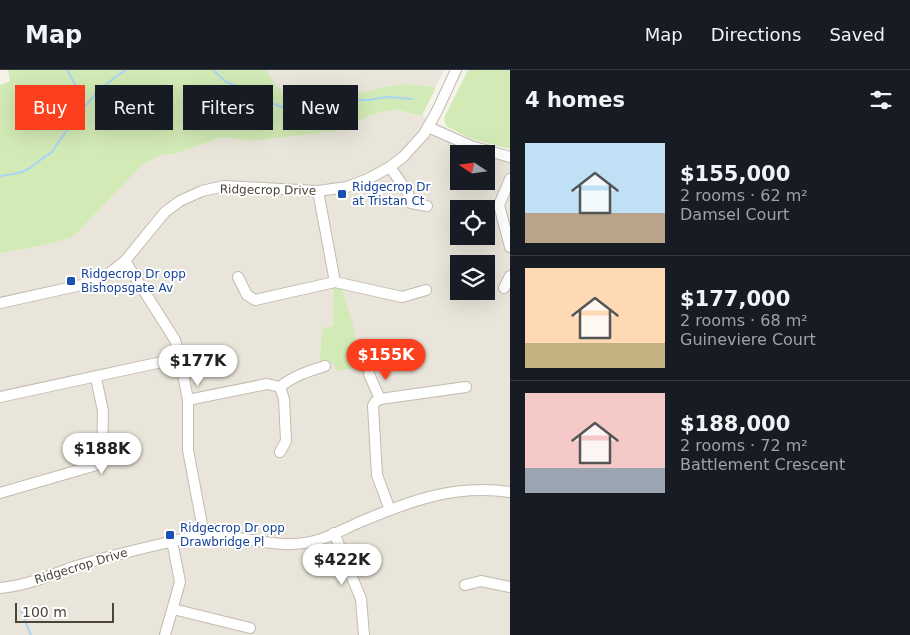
<!DOCTYPE html>
<meta charset="utf-8">
<style>
:root{--surface:#171b24;--page:#20242c;--text:#f1f3f6;--muted:#9ea1a6;--line:#363941;--accent:#fc3f1d}
body{margin:0;font-family:"DejaVu Sans",sans-serif;background:var(--page);color:var(--text);height:100vh;display:flex;flex-direction:column;font-size:19px;white-space:nowrap}
*{box-sizing:border-box;margin:0}
p{font-size:16px;color:var(--muted)}
.icon{flex:none;width:28px;height:28px;fill:none;stroke:currentColor;stroke-width:2;stroke-linecap:round;stroke-linejoin:round}
.map{position:relative;flex:1;overflow:hidden}
.details{display:flex;flex-direction:column;background:var(--surface);width:400px}
.details>*{flex:none}
.guide{position:absolute;left:15px;top:15px;width:420px;height:45px;display:flex;gap:10px}
.needle{width:32px;rotate:283deg}
.controls{position:absolute;left:450px;top:75px;display:grid;gap:10px}
.controls a{display:grid;place-items:center;width:45px;height:45px;border-radius:0px;background:var(--surface);box-shadow:0 5px 20px #0002;font-size:25px}
.scale{position:absolute;left:15px;bottom:12px;width:99px;box-sizing:border-box;padding-left:5px;border:2px solid #4b4439;border-top:0;font-size:14px;line-height:18px;white-space:nowrap;color:#4b4439;-webkit-text-stroke:4px #fff;paint-order:stroke}
.price{position:absolute;translate:-50% -42px;padding:0 11px;border-radius:18px;background:#fff;color:#222;font-size:16px;line-height:32px;filter:drop-shadow(0 1px 2px #0008)}
.price::after{content:'';position:absolute;left:50%;top:30px;width:15px;height:11px;margin-left:-8px;background:inherit;clip-path:polygon(0 0,100% 0,50% 100%)}
.price.active{background:var(--accent);color:#fff}
ul{padding:0;list-style:none}
li{display:flex;align-items:center;gap:15px;height:125px;padding:0 15px}
li+li{border-top:1px solid var(--line)}
li span{display:grid;place-items:center;flex:none;width:140px;height:100px;border-radius:0px;color:#555}
li>.icon{margin-inline-start:auto}
span .icon{width:60px;height:60px;fill:#fffc;stroke-width:1}
li b{font-size:21px}
h2{display:flex;justify-content:space-between;align-items:center;height:60px;padding:0 15px;font-size:21px}
.pill{padding:0 18px;border-radius:0px;background:var(--surface);box-shadow:0 5px 20px #0002;font-size:18px;line-height:45px}
.pill.active{background:var(--accent);color:#fff}
header{display:flex;align-items:center;gap:30px;box-sizing:border-box;height:70px;padding:0 25px;background:var(--surface);border-bottom:1px solid var(--line)}
header strong{font-size:24px}
nav{display:flex;gap:28px;margin-inline-start:auto;font-size:18px}
main{display:flex;flex:1;min-height:0}
.map>svg:first-child{display:block}
.residential{fill:#eae5da;fill-rule:evenodd}
.green{fill:#d2eab5}
.lines{fill:none;stroke-linecap:round;stroke-linejoin:round}
.stream{stroke:#a9d4f2;stroke-width:2}
.minor-casing{stroke:#c2bbae;stroke-width:12}
.minor{stroke:#fff;stroke-width:10}
.transit-dot{fill:#1a4fb4;stroke:#fff;stroke-width:2}
.labels{text-anchor:middle;dominant-baseline:central;stroke-width:4;stroke-linejoin:round;paint-order:stroke}
.transit-label{font-size:12px;fill:#164399;stroke:#fff;text-anchor:start}
.street-label{font-size:12px;fill:#4b4439;stroke:#fff}
</style>
<header>
<strong>Map</strong>
<nav><a>Map</a><a>Directions</a><a>Saved</a></nav>
</header>
<main>
<div class="map">
<svg width="510" height="565" viewBox="0 0 510 565">
<rect width="100%" height="100%" fill="#f6f3ec"/>
<g class="residential">
<polygon points="266,0 444,0 436,17 408,14 394,15 320,31 289,31 276,16"/>
<path d="M395,39L422,46L510,89V565H0V183L49,174L73,167L143,94L163,85L175,84L222,67L252,71L337,61L374,44ZM459,84H486V111H459ZM459,139H486V166H459ZM459,194H486V221H459Z"/>
</g>
<g class="green">
<polygon points="8,0 266,0 275,14 290,31 320,31 394,15 408,14 436,17 422,46 395,39 374,44 337,61 252,71 222,67 175,84 163,85 143,94 73,167 49,174 0,183 0,15 10,11"/>
<polygon points="468,0 510,0 510,79 469,68 446,56 444,48"/>
<polygon points="334,216 341,216 353,255 359,289 368,300 364,305 355,298 336,301 334,294 326,290 320,292 322,259 333,256"/>
</g>
<g class="lines">
<g class="stream">
<path d="M67,0C75,14 83,25 79,42"/>
<polyline points="213,0 226,12 243,18 249,25 299,43 322,43 356,30 368,30 387,27 412,29"/>
<path d="M0,106C10,104 23,104 31,97C39,92 41,88 51,83C73,52 92,20 126,0"/>
<polyline points="21,541 31,565"/>
</g>
<defs>
<g id="minor">
<polyline points="428,57 471,76 510,87"/>
<polyline points="390,97 408,123 409,130 411,133 427,136"/>
<polyline points="510,109 499,135 510,177"/>
<polyline points="318,121 335,212"/>
<polyline points="125,191 175,270 180,288 188,330 188,380 204,465"/>
<polyline points="238,207 247,225 255,230 335,212 402,227 426,220"/>
<polyline points="504,218 510,206"/>
<polyline points="0,233 86,214 107,205 125,191 165,142 180,131 202,121 224,116 318,121 347,117 368,109 390,97 403,87 424,64 437,41 456,0"/>
<polyline points="369,304 380,329"/>
<path d="M280,317C293,306 309,301 325,296"/>
<polyline points="0,327 180,288"/>
<polyline points="188,330 267,314 280,317 284,329 286,371 280,382"/>
<polyline points="0,423 93,396 99,393 102,387 103,341 96,308"/>
<polyline points="390,440 377,405 373,336 375,332 380,329 466,317"/>
<polyline points="334,463 361,529 364,565"/>
<polyline points="465,515 481,511 510,517"/>
<path d="M0,518C25,516 49,506 73,497C102,488 131,481 161,474C175,471 190,466 205,465C245,464 277,482 318,470C332,466 346,458 360,452C410,431 454,414 510,422"/>
<polyline points="173,539 250,558"/>
<polyline points="165,565 180,512 172,471"/>
</g>
</defs>
<use href="#minor" class="minor-casing"/>
<use href="#minor" class="minor"/>
</g>
<g class="transit-dot">
<rect x="337" y="119" width="10" height="10" rx="2.5"/>
<rect x="66" y="206" width="10" height="10" rx="2.5"/>
<rect x="165" y="460" width="10" height="10" rx="2.5"/>
</g>
<g class="labels">
<g class="transit-label">
<text x="352" y="117">Ridgecrop Dr<tspan x="352" dy="14">at Tristan Ct</tspan></text>
<text x="81" y="204">Ridgecrop Dr opp<tspan x="81" dy="14">Bishopsgate Av</tspan></text>
<text x="180" y="458">Ridgecrop Dr opp<tspan x="180" dy="14">Drawbridge Pl</tspan></text>
</g>
<g class="street-label">
<text transform="translate(268 120) rotate(1)">Ridgecrop Drive</text>
<text transform="translate(81 496) rotate(-17)">Ridgecrop Drive</text>
</g>
</g>
</svg>
<div class="controls">
<a><svg class="needle" viewBox="-14 -14 28 28"><path d="M0-13l5 13h-10z" fill="#e53935"/><path d="M0 13l5-13h-10z" fill="#9ea1a6"/></svg></a>
<a><svg class="icon" aria-label="locate" viewBox="0 0 24 24"><circle cx="12" cy="12" r="6"/><path d="M12 2v4M12 18v4M2 12h4M18 12h4"/></svg></a>
<a><svg class="icon" aria-label="layers" viewBox="0 0 24 24"><path d="M12 4l9 5-9 5-9-5zM3 14l9 5 9-5"/></svg></a>
</div>
<div class="scale">100 m</div>
<b class="price active" style="left:386px;top:311px">$155K</b>
<b class="price" style="left:198px;top:317px">$177K</b>
<b class="price" style="left:102px;top:405px">$188K</b>
<b class="price" style="left:342px;top:516px">$422K</b>
<div class="guide">
<a class="pill active">Buy</a>
<a class="pill">Rent</a>
<a class="pill">Filters</a>
<a class="pill">New</a>
</div>
</div>
<section class="details">
<h2>4 homes<svg class="icon" aria-label="filters" viewBox="0 0 24 24"><path d="M4 7h16M4 17h16"/><circle cx="9" cy="7" r="2"/><circle cx="15" cy="17" r="2"/></svg></h2>
<ul>
<li><span style="background:linear-gradient(#bfe0f5 70%,#b9a48a 0)"><svg class="icon" aria-label="home" viewBox="0 0 24 24"><path d="M3 11l9-7 9 7M6 9v11h12V9"/></svg></span><div><b>$155,000</b><p>2 rooms · 62 m²</p><p>Damsel Court</p></div></li>
<li><span style="background:linear-gradient(#ffd9b3 75%,#c2b280 0)"><svg class="icon" aria-label="home" viewBox="0 0 24 24"><path d="M3 11l9-7 9 7M6 9v11h12V9"/></svg></span><div><b>$177,000</b><p>2 rooms · 68 m²</p><p>Guineviere Court</p></div></li>
<li><span style="background:linear-gradient(#f6c9c9 75%,#9aa5b1 0)"><svg class="icon" aria-label="home" viewBox="0 0 24 24"><path d="M3 11l9-7 9 7M6 9v11h12V9"/></svg></span><div><b>$188,000</b><p>2 rooms · 72 m²</p><p>Battlement Crescent</p></div></li>
</ul>
</section>
</main>
